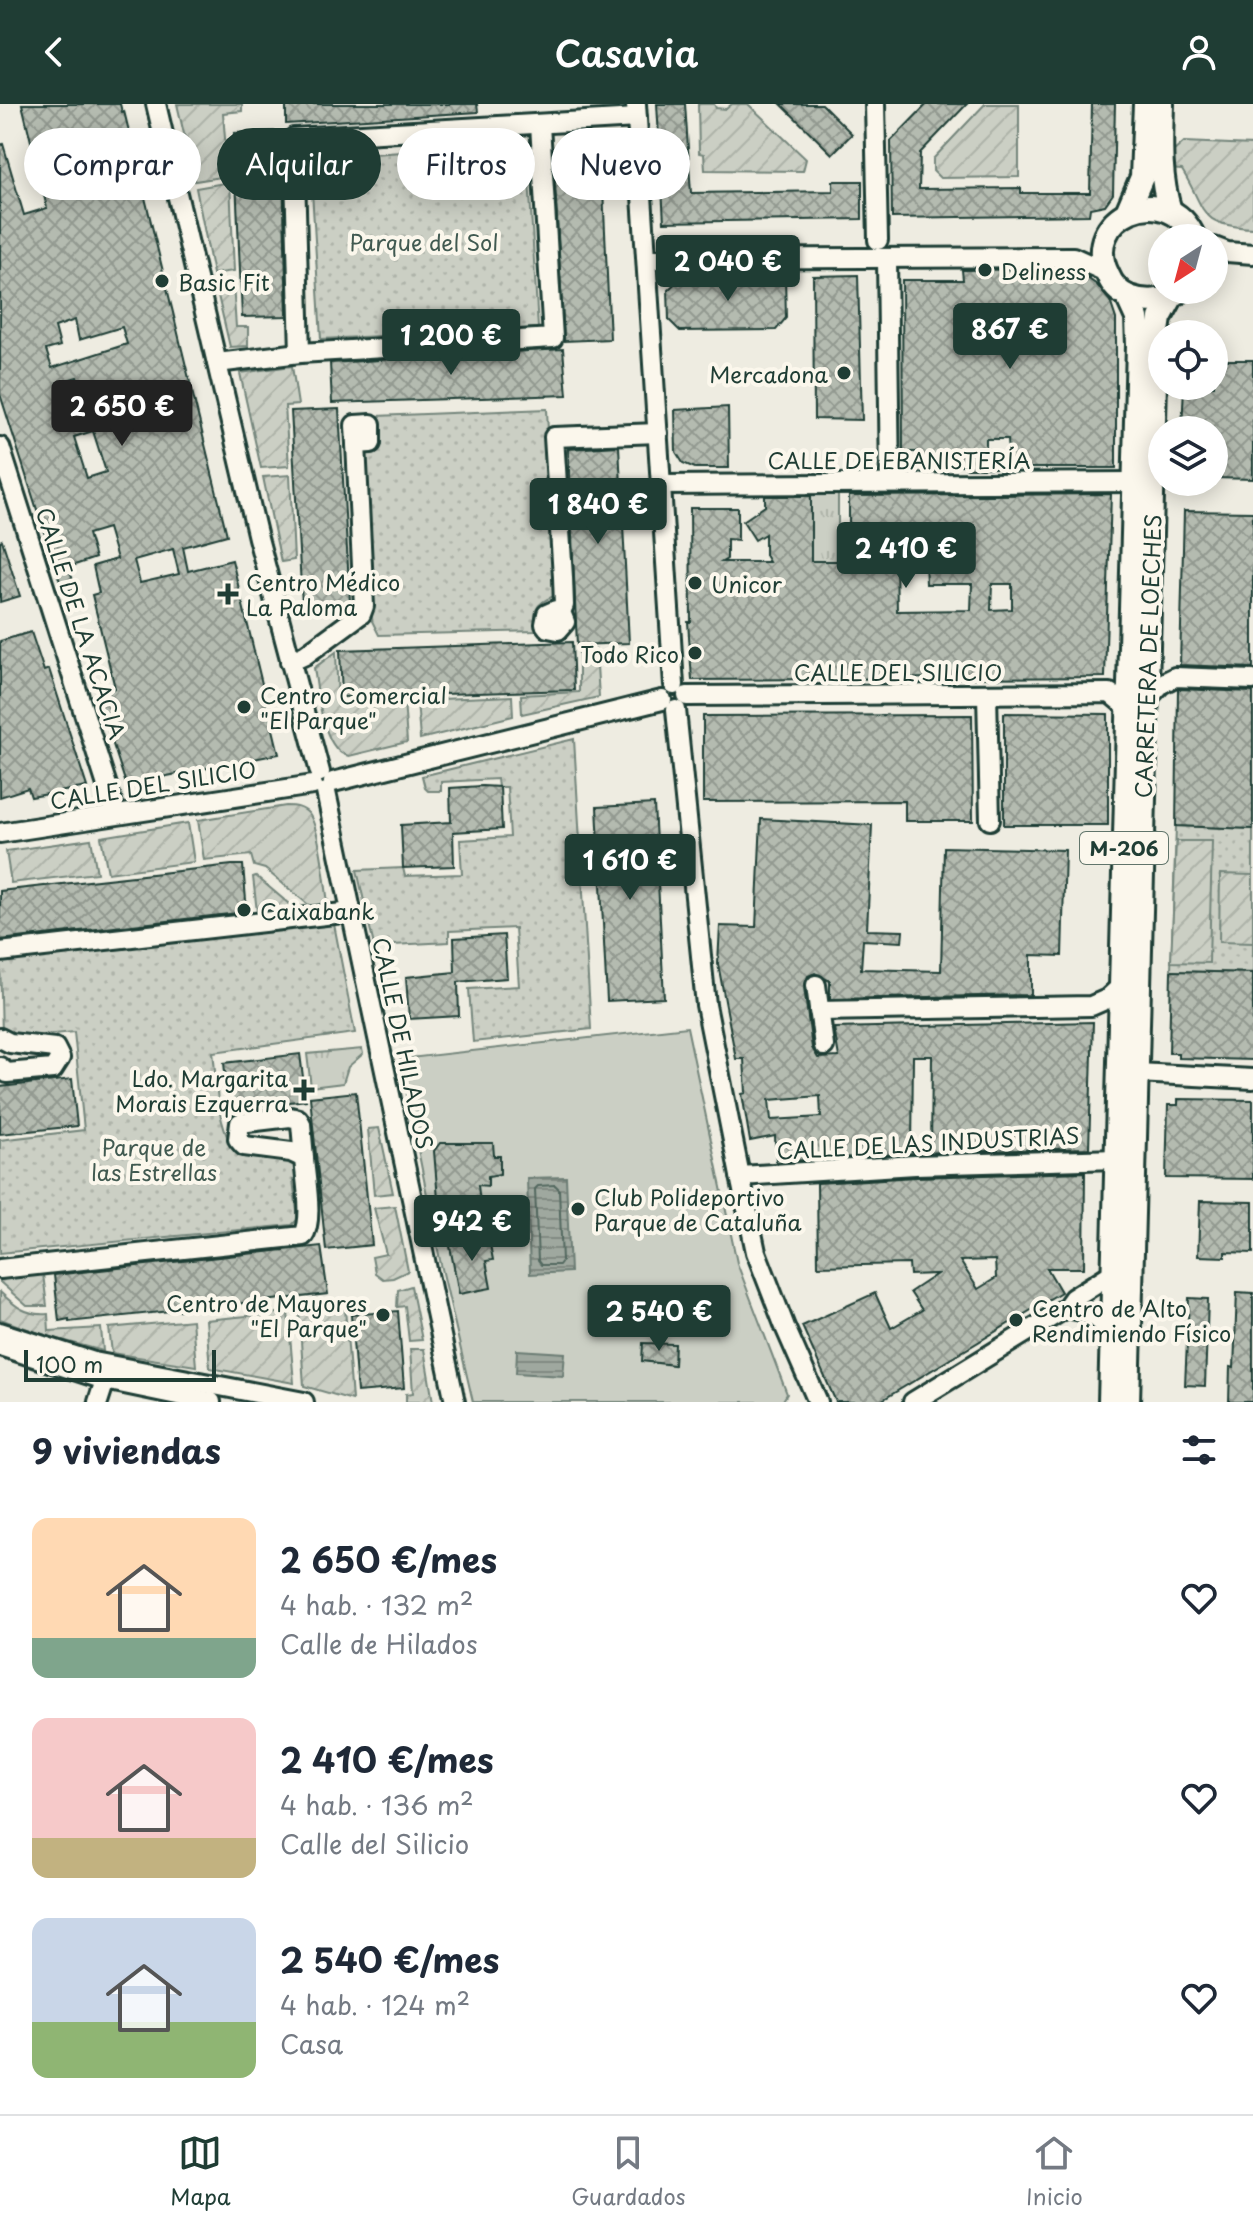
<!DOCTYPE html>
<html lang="es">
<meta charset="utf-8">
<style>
:root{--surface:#fff;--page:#f6f6f7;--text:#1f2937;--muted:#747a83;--line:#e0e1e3;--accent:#1f3d34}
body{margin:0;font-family:"Playpen Sans",sans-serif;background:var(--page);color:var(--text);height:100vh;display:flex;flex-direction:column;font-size:30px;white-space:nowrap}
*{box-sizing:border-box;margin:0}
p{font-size:26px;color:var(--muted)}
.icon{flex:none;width:44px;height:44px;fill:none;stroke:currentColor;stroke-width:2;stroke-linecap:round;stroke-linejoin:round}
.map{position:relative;height:1298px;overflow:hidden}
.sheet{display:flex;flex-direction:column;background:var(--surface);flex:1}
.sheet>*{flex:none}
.guide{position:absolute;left:24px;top:24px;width:800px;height:72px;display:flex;gap:16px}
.needle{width:52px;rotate:216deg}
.controls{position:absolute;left:1148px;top:120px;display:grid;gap:16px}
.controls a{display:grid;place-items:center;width:80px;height:80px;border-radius:50%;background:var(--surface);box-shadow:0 4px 20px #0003;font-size:40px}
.scale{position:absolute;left:24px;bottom:20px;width:192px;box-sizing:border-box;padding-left:8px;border:4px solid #1f3d34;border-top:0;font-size:22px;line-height:28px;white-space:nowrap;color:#1f3d34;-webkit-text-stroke:6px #fbf7ec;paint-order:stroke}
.price{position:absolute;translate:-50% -68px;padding:0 18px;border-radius:8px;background:var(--accent);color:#fff;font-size:26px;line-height:52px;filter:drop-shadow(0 2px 4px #0008)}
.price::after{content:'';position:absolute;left:50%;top:48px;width:24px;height:18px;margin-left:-12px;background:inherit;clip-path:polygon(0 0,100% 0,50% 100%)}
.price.current{background:#222;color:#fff}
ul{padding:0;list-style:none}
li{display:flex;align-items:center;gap:24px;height:200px;padding:0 32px}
li span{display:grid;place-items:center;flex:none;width:224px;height:160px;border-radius:16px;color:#555}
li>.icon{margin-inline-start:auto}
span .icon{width:96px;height:96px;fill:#fffc;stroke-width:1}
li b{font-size:34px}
h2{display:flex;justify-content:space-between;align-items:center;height:96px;padding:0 32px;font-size:34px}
.pill{padding:0 28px;border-radius:36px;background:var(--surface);box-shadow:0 4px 20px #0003;font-size:28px;line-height:72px}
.pill.current{background:var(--accent);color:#fff}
header{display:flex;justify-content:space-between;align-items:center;height:104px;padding:0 32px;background:var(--accent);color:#fff;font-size:36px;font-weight:600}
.dock{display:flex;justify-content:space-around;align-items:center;height:112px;border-top:2px solid var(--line);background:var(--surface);font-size:22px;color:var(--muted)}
.dock a{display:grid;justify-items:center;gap:4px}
.dock .current{color:var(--accent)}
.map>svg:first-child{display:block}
.grass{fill:url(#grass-tufts);stroke:#75867c;stroke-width:2}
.park{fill:url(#park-dots);stroke:#75867c;stroke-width:2}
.garden{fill:url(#garden-furrows);stroke:#75867c;stroke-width:2}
.pitch{fill:#cbcfc4;stroke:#75867c;stroke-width:2}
.water{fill:url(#water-rules);stroke:#6c7d74;stroke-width:2}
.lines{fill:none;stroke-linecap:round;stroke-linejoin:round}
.shore{stroke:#52685f;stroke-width:2}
.building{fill:url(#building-cross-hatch);stroke:#1f3d34;stroke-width:2;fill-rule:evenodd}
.minor-casing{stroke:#1f3d34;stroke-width:24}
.major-casing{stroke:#1f3d34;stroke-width:28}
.minor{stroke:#fbf7ec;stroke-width:18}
.major{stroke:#fbf7ec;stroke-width:22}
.poi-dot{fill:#1f3d34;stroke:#fbf7ec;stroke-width:3}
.labels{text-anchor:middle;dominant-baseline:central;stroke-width:8;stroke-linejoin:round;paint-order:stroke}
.shield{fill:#fbf7ec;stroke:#61756b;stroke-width:2}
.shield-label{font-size:20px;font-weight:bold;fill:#1f3d34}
.park-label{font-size:22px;fill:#415a51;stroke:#fbf7ec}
.poi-label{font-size:22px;fill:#1f3d34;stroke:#fbf7ec;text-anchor:start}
.street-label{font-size:22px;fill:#1f3d34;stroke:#fbf7ec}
</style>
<header><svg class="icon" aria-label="back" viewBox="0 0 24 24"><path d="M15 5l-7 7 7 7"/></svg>Casavia<svg class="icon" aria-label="person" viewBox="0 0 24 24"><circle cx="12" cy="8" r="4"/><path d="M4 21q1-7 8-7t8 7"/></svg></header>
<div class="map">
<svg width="1253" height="1298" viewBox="0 0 1253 1298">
<defs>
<pattern id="grass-tufts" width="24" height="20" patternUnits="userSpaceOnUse" patternTransform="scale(2)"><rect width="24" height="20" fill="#cbcfc4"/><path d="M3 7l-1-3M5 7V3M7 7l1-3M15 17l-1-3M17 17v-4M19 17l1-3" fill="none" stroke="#aeb3a9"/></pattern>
<pattern id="park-dots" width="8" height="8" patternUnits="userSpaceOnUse" patternTransform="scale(2)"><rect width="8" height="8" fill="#cbcfc4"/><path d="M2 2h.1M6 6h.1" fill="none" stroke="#aeb3a9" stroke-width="1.8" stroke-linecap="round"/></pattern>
<pattern id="garden-furrows" width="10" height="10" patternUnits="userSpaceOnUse" patternTransform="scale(2)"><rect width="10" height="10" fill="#cbcfc4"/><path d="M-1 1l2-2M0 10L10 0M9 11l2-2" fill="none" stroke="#aeb3a9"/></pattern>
<pattern id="water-rules" width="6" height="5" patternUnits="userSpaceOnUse" patternTransform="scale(2)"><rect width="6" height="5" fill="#9fa89f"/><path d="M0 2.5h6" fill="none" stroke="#818a82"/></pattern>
<pattern id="building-cross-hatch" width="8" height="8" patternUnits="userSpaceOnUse" patternTransform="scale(2)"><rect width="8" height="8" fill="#b4bbb0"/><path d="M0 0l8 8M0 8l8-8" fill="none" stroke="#929990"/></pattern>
</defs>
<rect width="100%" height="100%" fill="#eeece1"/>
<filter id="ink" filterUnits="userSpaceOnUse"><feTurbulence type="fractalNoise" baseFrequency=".0125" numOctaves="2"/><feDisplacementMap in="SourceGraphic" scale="16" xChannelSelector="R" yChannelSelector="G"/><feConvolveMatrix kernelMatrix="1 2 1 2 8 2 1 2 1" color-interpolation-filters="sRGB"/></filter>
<g filter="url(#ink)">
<g class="grass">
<rect x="811" y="390" width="27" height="67"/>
<polygon points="362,945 363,950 348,963 343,979 311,983 307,950"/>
</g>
<g class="park">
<polygon points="527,40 538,224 321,235 310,54"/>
<path d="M547,305L555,487L554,492C534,500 534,507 535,527L379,531L372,517L363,349L378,347L376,312Z"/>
<polygon points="574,635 591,925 473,938 469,885 519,882 515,824 449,827 449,838 374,842 357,766 403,764 405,772 462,770 460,736 510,733 507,683 498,683 497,675 441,678 441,687 428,687 425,684 422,672"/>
<polygon points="1176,722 1253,725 1253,869 1171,867"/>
<path d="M334,820L355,929L213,948C217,978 216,1014 231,1040L282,1051L297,1062L298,1076H293L298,1115L292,1121L0,1149V1036L84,1026L74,928L12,934L2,931L0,855Z"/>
</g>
<g class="garden">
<polygon points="177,0 242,0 242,7 223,9 228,72 195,77"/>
<polygon points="698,0 714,0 716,4 726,5 732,0 748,0 806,55 803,67 705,66 704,50 699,49"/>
<polygon points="985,0 1019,0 1019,73 940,74 933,67 933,55"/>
<path d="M1184,38L1253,41V124C1196,121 1207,106 1182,66L1169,65L1172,49Z"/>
<polygon points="230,78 234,167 213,170 196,84"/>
<polygon points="233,180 236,223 248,223 248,242 230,243 216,183"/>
<polygon points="292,262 298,301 285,302 289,362 261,364 240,269"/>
<polygon points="290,371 294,456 281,458 263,373"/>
<polygon points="579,546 596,546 599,593 522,610 521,591 579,588"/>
<path d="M336,548L338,599L404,596L407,638L349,652C322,648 318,587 314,564Z"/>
<polygon points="512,592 513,612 420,635 417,596"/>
<path d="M286,702C295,702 303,703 309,710C320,725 325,779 328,799L311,803L265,765L254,762L251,751L204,756L198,716Z"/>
<polygon points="188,719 194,758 108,769 101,733"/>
<polygon points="91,735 97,769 11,779 6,747"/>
<polygon points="1176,737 1212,737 1209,859 1171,858"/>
<polygon points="1220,770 1253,771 1253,839 1219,838"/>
<polygon points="256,772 296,806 257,808 253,773"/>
<polygon points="379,1024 393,1089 374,1091 368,1025"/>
<polygon points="395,1102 408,1167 393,1174 383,1175 375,1169 372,1153 386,1150 374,1104"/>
<polygon points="43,1170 47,1202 27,1202 0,1178 0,1174"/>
<polygon points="411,1182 422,1236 409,1237 405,1202 397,1203 398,1186"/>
<path d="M0,1188C15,1202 26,1212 48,1210L49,1227L101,1224L103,1247L47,1232L0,1215Z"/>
<polygon points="345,1204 352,1296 304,1282 299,1207"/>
<polygon points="288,1208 294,1279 210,1264 206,1216"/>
<polygon points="192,1216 196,1262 112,1249 109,1224"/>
<polygon points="410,1245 424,1245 433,1298 406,1298 406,1290 413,1289"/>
</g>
<polygon class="pitch" points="687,923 737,1159 787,1290 782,1298 473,1298 440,1156 400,955"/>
<g class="water">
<polygon points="566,1073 570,1168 530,1170 527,1074"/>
<polygon points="517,1246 565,1249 563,1272 516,1269"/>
</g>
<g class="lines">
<polygon class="shore" points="555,1081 559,1085 562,1157 559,1161 541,1161 538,1157 535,1085 538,1082"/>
</g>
<g class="building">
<path d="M22,0H120L122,8L124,7L227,431L183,443L188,467L232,456L279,650L126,680L96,589L115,584L92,491L99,489L93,462L117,455L108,424L88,430L95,454L69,463L75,484L63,487L0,290V41L3,40L24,111L47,104ZM75,216L79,236L122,223L127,240L52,264L46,246L60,242L55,223ZM77,273L84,302L66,308L57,279ZM93,327L106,368L87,374L74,333ZM173,445L179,470L140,479L134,456Z"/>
<polygon points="286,0 477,0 478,8 286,20"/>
<polygon points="657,0 685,0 691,89 833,87 833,77 862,77 862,115 664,118"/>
<polygon points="781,0 822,0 852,30 832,50"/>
<polygon points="927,0 967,0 920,49 919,85 1021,84 1021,89 1090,89 1092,0 1115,0 1113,90 1105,101 1090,104 1089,111 892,114 891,37"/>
<polygon points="284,27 282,34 287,212 242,213 234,29"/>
<polygon points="601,42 610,235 564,237 553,44"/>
<path d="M1067,165L1083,171L1097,181L1110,197L1116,215V364H966V361H918V348H903L902,176H963L962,166ZM1011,206L1034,207L1035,235L1011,234ZM986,335H1008L1009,355H986Z"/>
<polygon points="858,171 862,316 814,315 813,172"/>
<polygon points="785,172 786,214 776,226 680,227 669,216 668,186 682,173"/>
<polygon points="563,245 567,291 332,299 330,259"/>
<polygon points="1214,256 1253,256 1253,375 1214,374 1214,326 1182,326 1184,282 1214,282"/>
<polygon points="728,303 729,364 695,364 683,359 676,348 675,306"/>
<polygon points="339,305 350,498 302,500 291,307"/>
<polygon points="619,342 629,539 577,541 568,345"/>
<path d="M1111,390L1105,573L692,576L688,518H691L690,404H738V436L727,435V455L722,458H769L765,451V430L755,436L743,417L765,402V392H811V457H838V433H849V392ZM925,456L926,480H972L971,506L897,507L896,457ZM992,480H1012V505L991,506Z"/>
<polygon points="1184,407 1253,408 1253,564 1180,561"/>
<polygon points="2,436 20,492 0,498 0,437"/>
<polygon points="31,528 44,567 49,565 87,683 31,693 28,684 0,693 0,537"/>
<polygon points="572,538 574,586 342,593 340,546"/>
<polygon points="1178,585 1253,588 1253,725 1176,722"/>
<polygon points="1004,609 1108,610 1108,721 1004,721"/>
<polygon points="972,611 973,717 905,717 905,697 703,698 703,612"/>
<polygon points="482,682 500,683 502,725 453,728 454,762 403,764 401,721 451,718 450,684"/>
<polygon points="654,700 664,894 607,897 597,703"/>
<path d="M761,715L872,721L867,826L903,827L902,838L863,836L861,865L941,867L944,743L1065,746L1062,852L1031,851V891L830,895V877L815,869L808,872L804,883L812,944L818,954L839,953L834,924L1093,918L1089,1044L915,1049L776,1058L775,1032L750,1037L742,990L746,989L744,955H736L718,860L720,822L756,823ZM913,952H932L931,1047H912ZM820,992L821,1013L771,1016L769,996Z"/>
<polygon points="232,761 243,761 247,808 0,836 0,787"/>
<polygon points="504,831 507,874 458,878 459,912 409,915 406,873 455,868 454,834"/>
<polygon points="1171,867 1253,869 1253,956 1178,954 1178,949 1169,949"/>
<polygon points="300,950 306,996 229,1005 224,959"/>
<polygon points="72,975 77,1022 0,1030 0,983"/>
<polygon points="356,988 372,1141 326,1146 310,993"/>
<polygon points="1178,995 1253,996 1253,1075 1166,1074 1168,1001 1178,1001"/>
<polygon points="440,1039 493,1039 494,1052 500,1052 500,1070 488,1072 488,1082 478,1081 482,1116 446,1117 444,1107 439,1107 434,1047"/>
<path d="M1085,1068L1084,1164H1047L1061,1188L879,1298H836L802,1222L875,1189L891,1224L922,1206L910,1188L937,1170L910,1171L909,1160L818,1162L817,1079L916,1073ZM995,1156L996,1174L978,1185L960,1157Z"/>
<polygon points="1200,1097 1253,1098 1253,1149 1225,1148 1225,1153 1198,1152"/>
<polygon points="488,1130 493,1156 486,1157 491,1184 459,1190 449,1137"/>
<polygon points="321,1142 328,1190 69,1218 69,1215 59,1217 54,1171"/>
<polygon points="1237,1188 1253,1189 1253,1298 1229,1298 1230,1263 1234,1264"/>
<polygon points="1189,1194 1208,1195 1205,1282 1185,1281"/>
<polygon points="398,1207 404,1284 357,1288 351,1211"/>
<polygon points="643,1239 675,1240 674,1261 642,1257"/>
</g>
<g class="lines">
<defs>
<g id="minor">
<polyline points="156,0 258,434 320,668"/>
<polyline points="636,0 674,581"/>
<polyline points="875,0 878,136"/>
<polyline points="1214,143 1227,148 1253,150"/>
<polyline points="648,155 1073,153 1106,168"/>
<polyline points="887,155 890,379"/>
<polyline points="300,249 294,34 637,14"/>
<polyline points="217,259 300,249 553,234 540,21"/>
<polygon points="371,320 371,339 356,340 355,321"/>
<polyline points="0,343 116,710"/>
<polyline points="663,381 1136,378"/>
<polyline points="561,508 556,506 547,510 545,520 548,524 558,526 565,518 561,508 564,501 563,473 554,333 658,329"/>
<polyline points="290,558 305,551 361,510 364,502 356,340"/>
<polyline points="987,590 990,716"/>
<polyline points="687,592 1110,589 1128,604"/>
<polyline points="1147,595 1161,580 1175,573 1253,576"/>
<polyline points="676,606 706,901 740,1072 756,1148 785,1223 818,1298"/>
<polyline points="333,678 662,596"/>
<polyline points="326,688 455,1298"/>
<polyline points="0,729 313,681"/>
<polyline points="0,848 352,808"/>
<polyline points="816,881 824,942"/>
<polyline points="819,907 1091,902 1107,895 1121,882"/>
<polyline points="0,934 10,939 55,944 60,954 53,965 7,969 0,963"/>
<polyline points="1137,969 1253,975"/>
<polygon points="290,1013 298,1015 301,1020 304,1054 291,1048 244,1042 238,1035 240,1019"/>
<polyline points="740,1072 915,1061 1117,1055"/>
<path d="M0,1165L303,1132C314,1117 305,1073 304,1054"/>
<path d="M1066,1204C1089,1207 1100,1213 1112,1232"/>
<polyline points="0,1228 94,1258 304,1298"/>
<polyline points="0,1242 105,1276 211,1298"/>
<polyline points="98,1298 109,1264"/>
<polyline points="913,1298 1066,1204 1073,1194 1114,1168"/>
</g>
<g id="major">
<path d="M1162,0C1161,37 1159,72 1170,107"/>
<polyline points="1127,108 1142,73 1145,0"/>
<path d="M1177,189C1162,198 1146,199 1129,193C1120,189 1112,181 1108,171C1078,113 1168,72 1194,134"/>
<polyline points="1110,1298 1138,241 1137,214 1127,192"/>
<polyline points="1128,1298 1156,241 1160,214 1172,192"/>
</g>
</defs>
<use href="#minor" class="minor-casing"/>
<use href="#major" class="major-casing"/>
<use href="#minor" class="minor"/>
<use href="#major" class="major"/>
</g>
</g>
<g class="poi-dot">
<circle cx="985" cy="166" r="8"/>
<circle cx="162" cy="177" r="8"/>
<circle cx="844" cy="269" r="8"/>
<circle cx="695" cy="479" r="8"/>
<path d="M224 478h8v8h8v8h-8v8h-8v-8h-8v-8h8z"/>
<circle cx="695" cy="549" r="8"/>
<circle cx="244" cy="603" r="8"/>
<circle cx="244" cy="806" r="8"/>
<path d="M300 974h8v8h8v8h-8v8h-8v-8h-8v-8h8z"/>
<circle cx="578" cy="1105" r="8"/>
<circle cx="383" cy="1211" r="8"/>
<circle cx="1016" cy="1216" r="8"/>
</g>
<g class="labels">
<rect class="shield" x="1080" y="728" width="88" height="32" rx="6"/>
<g class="shield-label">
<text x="1124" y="744">M-206</text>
</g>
<g class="park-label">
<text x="424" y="137">Parque del Sol</text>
<text x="154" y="1042">Parque de<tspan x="154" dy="25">las Estrellas</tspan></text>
</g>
<g class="poi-label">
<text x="1001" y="166">Deliness</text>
<text x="178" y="177">Basic Fit</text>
<text x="828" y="269" text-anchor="end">Mercadona</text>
<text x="246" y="477">Centro Médico<tspan x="246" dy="25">La Paloma</tspan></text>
<text x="711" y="479">Unicor</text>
<text x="679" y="549" text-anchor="end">Todo Rico</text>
<text x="260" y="590">Centro Comercial<tspan x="260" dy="25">"El Parque"</tspan></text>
<text x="260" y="806">Caixabank</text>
<text x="288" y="973" text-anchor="end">Ldo. Margarita<tspan x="288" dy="25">Morais Ezquerra</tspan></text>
<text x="594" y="1092">Club Polideportivo<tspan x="594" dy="25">Parque de Cataluña</tspan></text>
<text x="367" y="1198" text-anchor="end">Centro de Mayores<tspan x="367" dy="25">"El Parque"</tspan></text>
<text x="1032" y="1203">Centro de Alto<tspan x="1032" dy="25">Rendimiendo Físico</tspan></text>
</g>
<g class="street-label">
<text x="899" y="355">CALLE DE EBANISTERÍA</text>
<text transform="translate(82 519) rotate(72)">CALLE DE LA ACACIA</text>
<text transform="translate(1147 552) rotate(-88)">CARRETERA DE LOECHES</text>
<text x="898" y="567">CALLE DEL SILICIO</text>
<text transform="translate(153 680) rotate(-9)">CALLE DEL SILICIO</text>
<text transform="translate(404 939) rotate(78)">CALLE DE HILADOS</text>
<text transform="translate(928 1038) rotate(-3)">CALLE DE LAS INDUSTRIAS</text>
</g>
</g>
</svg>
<div class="controls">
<a><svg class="needle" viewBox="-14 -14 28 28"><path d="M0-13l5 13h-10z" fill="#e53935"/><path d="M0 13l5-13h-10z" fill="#747a83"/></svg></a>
<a><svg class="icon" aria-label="locate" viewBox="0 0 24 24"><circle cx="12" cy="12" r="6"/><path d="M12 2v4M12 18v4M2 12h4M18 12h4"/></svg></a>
<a><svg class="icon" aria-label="layers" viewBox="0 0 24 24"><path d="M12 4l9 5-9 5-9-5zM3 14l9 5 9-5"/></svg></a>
</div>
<div class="scale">100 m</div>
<b class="price" style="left:728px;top:199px">2 040 €</b>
<b class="price" style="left:1010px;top:267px">867 €</b>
<b class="price" style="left:451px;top:273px">1 200 €</b>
<b class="price current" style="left:122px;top:344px">2 650 €</b>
<b class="price" style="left:598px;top:442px">1 840 €</b>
<b class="price" style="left:906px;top:486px">2 410 €</b>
<b class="price" style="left:630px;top:798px">1 610 €</b>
<b class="price" style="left:472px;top:1159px">942 €</b>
<b class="price" style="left:659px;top:1249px">2 540 €</b>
<div class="guide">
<a class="pill">Comprar</a>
<a class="pill current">Alquilar</a>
<a class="pill">Filtros</a>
<a class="pill">Nuevo</a>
</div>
</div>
<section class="sheet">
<h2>9 viviendas<svg class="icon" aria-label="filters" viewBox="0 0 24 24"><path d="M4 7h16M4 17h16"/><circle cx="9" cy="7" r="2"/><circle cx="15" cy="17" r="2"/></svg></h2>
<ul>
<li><span style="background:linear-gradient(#ffd9b3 75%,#7fa58c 0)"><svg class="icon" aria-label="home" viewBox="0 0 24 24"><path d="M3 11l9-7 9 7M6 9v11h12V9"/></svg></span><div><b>2 650 €/mes</b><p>4 hab. · 132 m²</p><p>Calle de Hilados</p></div><svg class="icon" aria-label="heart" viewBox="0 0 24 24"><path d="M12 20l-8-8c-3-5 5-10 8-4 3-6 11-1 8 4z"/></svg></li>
<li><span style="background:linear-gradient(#f6c9c9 75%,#c2b280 0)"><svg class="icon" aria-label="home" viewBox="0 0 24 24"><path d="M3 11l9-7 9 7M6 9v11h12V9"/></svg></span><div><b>2 410 €/mes</b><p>4 hab. · 136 m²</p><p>Calle del Silicio</p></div><svg class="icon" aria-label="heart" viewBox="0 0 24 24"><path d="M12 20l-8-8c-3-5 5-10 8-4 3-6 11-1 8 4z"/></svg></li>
<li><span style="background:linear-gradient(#c9d6e8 65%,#8fb573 0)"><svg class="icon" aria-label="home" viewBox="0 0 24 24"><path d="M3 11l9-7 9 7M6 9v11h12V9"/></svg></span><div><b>2 540 €/mes</b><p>4 hab. · 124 m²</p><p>Casa</p></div><svg class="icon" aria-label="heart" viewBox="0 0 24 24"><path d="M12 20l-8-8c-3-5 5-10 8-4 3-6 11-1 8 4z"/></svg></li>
</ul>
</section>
<nav class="dock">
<a class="current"><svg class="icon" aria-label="map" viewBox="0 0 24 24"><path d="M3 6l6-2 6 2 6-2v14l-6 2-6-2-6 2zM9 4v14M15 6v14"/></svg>Mapa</a>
<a><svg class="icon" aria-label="saved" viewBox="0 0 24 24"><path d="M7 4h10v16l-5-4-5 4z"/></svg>Guardados</a>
<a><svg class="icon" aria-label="home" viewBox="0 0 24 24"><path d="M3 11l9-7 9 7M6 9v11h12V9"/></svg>Inicio</a>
</nav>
